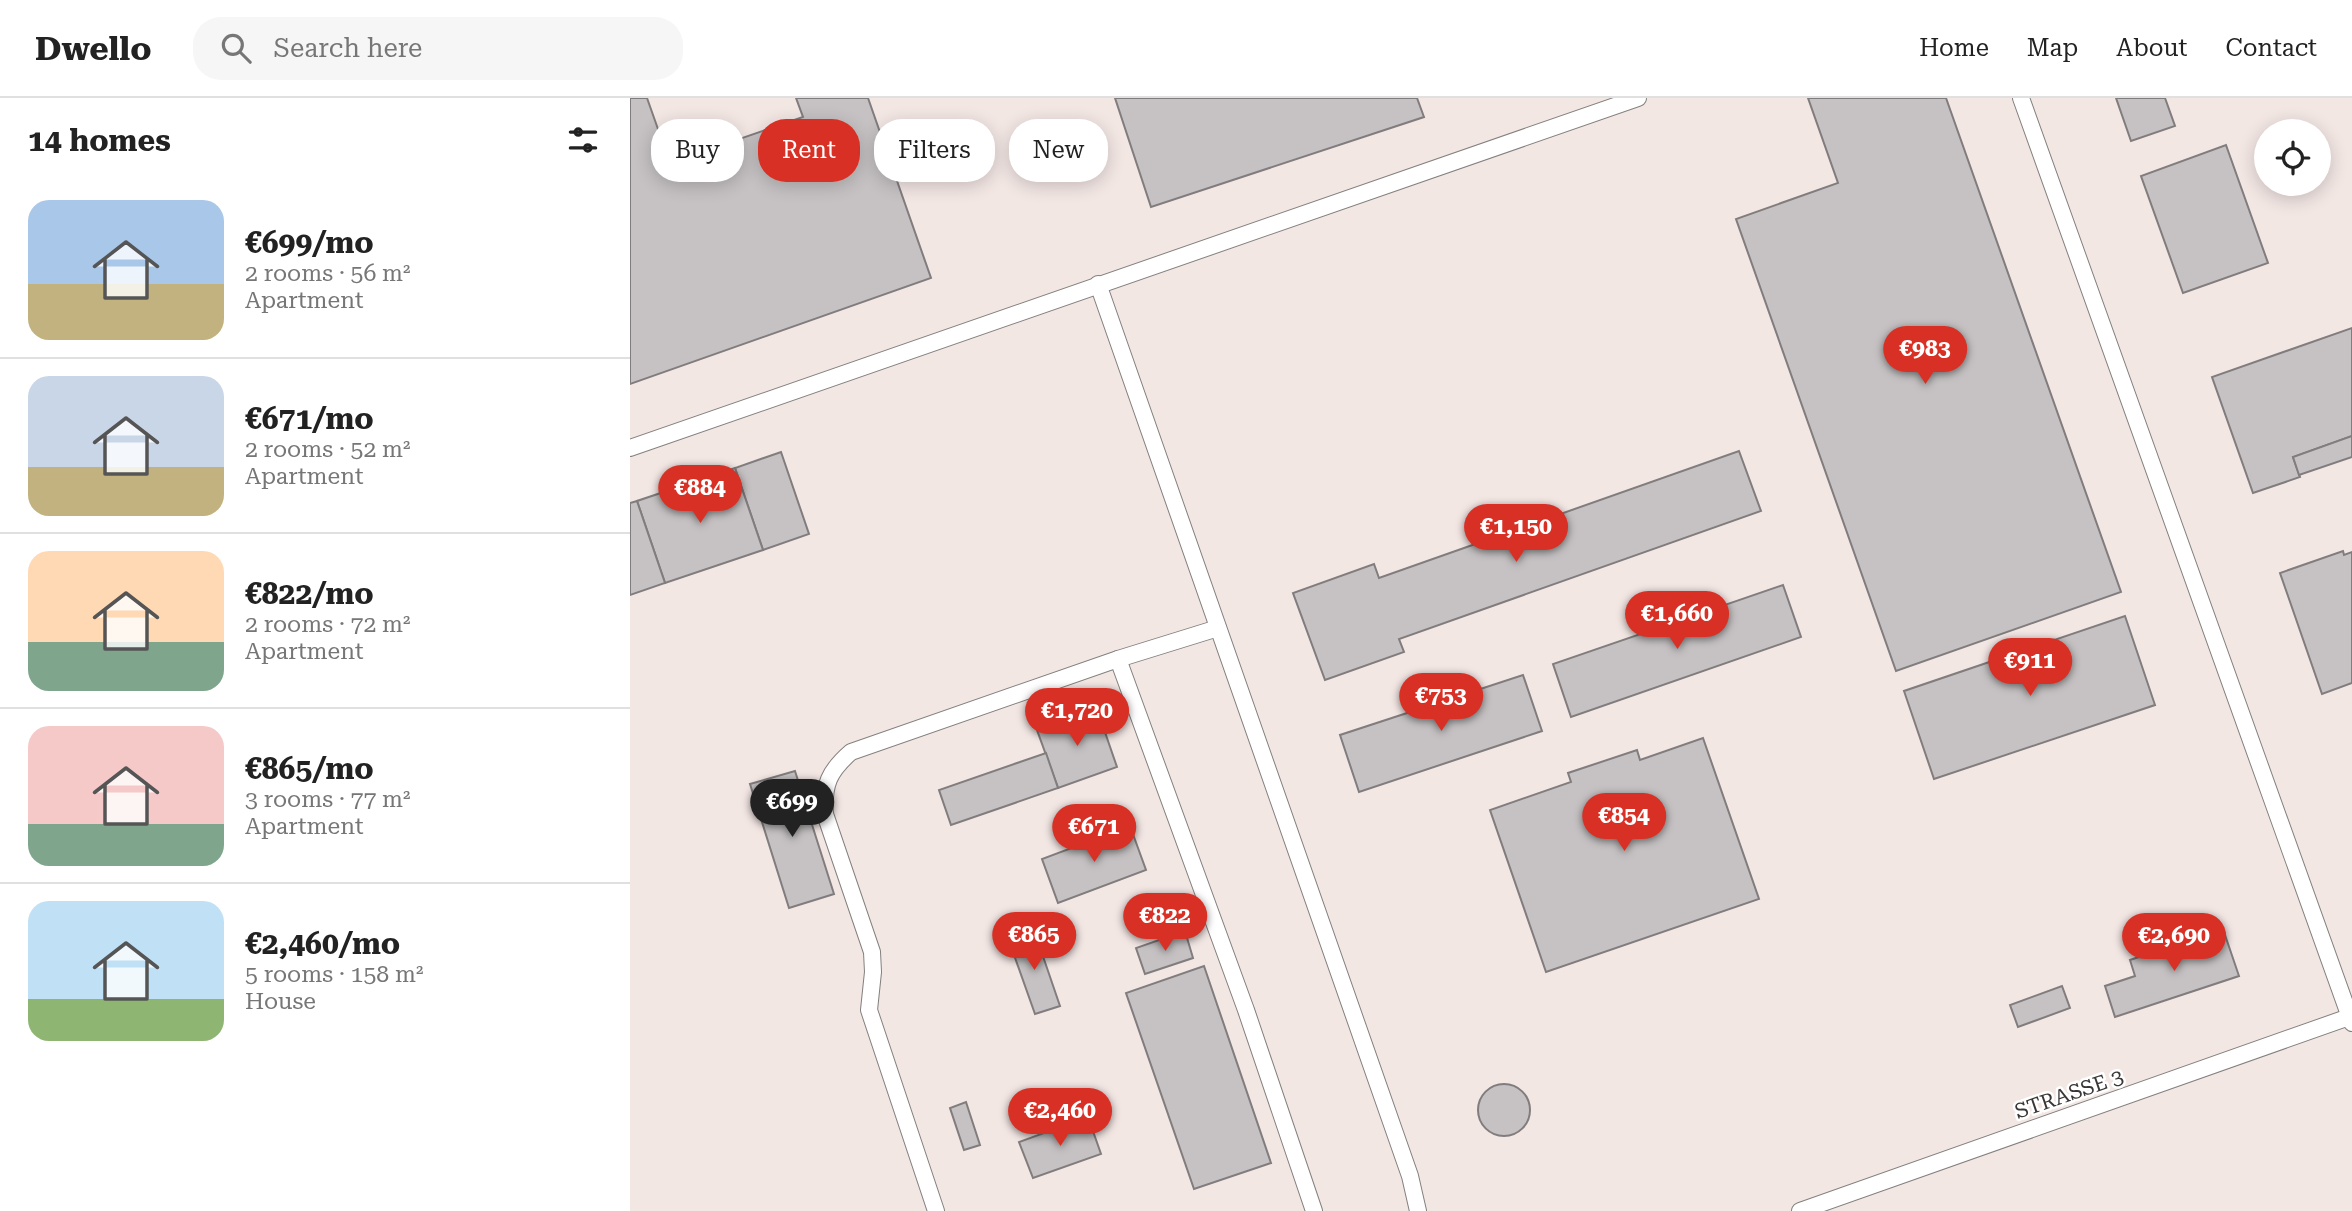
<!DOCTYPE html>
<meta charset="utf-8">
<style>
:root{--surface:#fff;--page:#f6f6f6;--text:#222;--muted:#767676;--line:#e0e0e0;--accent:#d93025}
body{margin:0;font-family:"Roboto Serif",serif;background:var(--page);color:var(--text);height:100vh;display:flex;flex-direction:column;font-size:26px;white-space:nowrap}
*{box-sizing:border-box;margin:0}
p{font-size:23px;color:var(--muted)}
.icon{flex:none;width:38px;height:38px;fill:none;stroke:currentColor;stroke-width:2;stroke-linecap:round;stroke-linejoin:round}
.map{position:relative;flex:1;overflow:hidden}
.panel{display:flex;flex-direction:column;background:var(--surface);width:630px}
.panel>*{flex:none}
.hud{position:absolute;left:21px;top:21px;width:665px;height:63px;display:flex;gap:14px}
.buttons{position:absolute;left:1624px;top:21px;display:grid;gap:14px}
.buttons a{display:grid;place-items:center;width:77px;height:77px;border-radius:50%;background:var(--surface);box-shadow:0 4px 18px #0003;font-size:35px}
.price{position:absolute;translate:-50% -60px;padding:0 16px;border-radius:24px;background:var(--accent);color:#fff;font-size:23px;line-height:46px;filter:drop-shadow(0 2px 4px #0008)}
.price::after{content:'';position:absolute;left:50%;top:42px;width:21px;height:16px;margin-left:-10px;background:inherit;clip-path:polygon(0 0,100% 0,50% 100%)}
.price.active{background:#222;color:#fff}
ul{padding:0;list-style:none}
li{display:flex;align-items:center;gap:21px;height:175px;padding:0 28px}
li+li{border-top:2px solid var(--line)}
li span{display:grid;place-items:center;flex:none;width:196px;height:140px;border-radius:21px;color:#555}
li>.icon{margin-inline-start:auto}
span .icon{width:84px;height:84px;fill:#fffc;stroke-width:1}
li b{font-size:30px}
h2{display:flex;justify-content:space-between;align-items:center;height:84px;padding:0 28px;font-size:30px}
.chip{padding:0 24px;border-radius:28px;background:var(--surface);box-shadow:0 4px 18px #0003;font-size:24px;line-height:63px}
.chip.active{background:var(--accent);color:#fff}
header{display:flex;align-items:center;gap:42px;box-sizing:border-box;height:98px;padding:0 35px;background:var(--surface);border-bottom:2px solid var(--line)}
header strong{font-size:33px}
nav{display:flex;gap:38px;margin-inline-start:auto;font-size:24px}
.search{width:490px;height:63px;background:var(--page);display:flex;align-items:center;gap:18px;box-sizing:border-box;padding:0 24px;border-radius:28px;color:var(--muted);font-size:26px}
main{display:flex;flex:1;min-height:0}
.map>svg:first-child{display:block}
.built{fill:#f3e7e4;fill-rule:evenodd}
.building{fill:#c6c2c3;stroke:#817d7e;stroke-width:2}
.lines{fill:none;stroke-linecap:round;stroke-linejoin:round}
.lane-casing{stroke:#83807f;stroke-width:18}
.lane{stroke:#fff;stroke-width:16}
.labels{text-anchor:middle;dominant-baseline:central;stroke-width:5;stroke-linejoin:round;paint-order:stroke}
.street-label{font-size:21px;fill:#383736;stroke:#fff}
</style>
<header>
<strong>Dwello</strong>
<div class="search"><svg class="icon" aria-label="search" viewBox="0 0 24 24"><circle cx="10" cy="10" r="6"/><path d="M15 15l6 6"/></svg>Search here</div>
<nav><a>Home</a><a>Map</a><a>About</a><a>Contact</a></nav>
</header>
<main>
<section class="panel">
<h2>14 homes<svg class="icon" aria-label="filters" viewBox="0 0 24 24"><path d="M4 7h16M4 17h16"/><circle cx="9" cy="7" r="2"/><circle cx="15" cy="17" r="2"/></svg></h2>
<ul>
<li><span style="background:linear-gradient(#a9c7e8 60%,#c2b280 0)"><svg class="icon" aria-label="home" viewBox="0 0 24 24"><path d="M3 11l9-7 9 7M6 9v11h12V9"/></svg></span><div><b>€699/mo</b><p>2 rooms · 56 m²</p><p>Apartment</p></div></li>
<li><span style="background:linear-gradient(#c9d6e8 65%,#c2b280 0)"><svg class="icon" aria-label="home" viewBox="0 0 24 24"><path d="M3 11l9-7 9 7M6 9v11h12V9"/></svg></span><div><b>€671/mo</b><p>2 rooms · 52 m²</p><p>Apartment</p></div></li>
<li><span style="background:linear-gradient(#ffd9b3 65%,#7fa58c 0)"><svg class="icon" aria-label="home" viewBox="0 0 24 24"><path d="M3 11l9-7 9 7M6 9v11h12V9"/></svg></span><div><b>€822/mo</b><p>2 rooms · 72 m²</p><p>Apartment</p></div></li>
<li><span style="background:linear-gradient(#f6c9c9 70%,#7fa58c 0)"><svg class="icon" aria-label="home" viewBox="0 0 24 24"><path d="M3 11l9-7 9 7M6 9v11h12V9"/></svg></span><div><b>€865/mo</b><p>3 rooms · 77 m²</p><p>Apartment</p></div></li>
<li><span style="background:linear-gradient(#bfe0f5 70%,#8fb573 0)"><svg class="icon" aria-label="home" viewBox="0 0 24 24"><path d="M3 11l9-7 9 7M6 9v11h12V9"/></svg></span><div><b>€2,460/mo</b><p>5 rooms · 158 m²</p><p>House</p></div></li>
</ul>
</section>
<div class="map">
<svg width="1722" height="1113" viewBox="0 0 1722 1113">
<rect width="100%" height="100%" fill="#faf6f5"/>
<path class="built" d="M0,0H1722V1113H0ZM1636,33H1689V86H1636Z"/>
<g class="building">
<polygon points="0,0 17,0 40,65 173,19 166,0 238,0 301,180 0,286"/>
<polygon points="485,0 787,0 794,19 521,109"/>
<polygon points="1178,0 1316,0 1491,494 1266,573 1106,121 1208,85"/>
<polygon points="1486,0 1535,0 1545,28 1501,43"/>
<polygon points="1596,47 1638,165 1553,195 1511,78"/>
<polygon points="1722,230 1722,338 1663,359 1670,379 1623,395 1582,279"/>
<polygon points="1722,338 1722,359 1669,377 1663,359"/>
<polygon points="1109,353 1131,413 769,541 774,554 695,582 663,495 744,466 749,480"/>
<polygon points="151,354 179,436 133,452 105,370"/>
<polygon points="105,370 133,452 35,485 7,403"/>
<polygon points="7,403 35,485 0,497 0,405"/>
<polygon points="1713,453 1714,457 1722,454 1722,585 1692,596 1650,475"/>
<polygon points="1153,487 1171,539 941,619 923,566"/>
<polygon points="1495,518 1525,607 1304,681 1274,593"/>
<polygon points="893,577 912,633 729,694 710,637"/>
<polygon points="467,611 487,669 428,690 407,632"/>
<polygon points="1073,640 1129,801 916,874 860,712 941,684 938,675 1007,652 1010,662"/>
<polygon points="416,655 428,690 321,727 309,692"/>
<polygon points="165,673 204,796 159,810 120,686"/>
<polygon points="500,728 516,772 428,805 412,761"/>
<polygon points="1593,831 1609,878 1485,919 1475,888 1505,878 1500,862"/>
<polygon points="404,832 430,908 405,916 378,840"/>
<polygon points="555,833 563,860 515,876 506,850"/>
<polygon points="574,868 641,1065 564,1091 496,895"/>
<polygon points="1432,888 1440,910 1388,929 1380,907"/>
<circle cx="874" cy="1012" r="26"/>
<polygon points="336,1004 350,1047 334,1052 320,1010"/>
<polygon points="458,1019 471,1056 403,1080 389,1044"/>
</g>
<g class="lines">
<defs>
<g id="lane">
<polyline points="1391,0 1722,925"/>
<polyline points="468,186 780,1078 788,1113"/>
<polyline points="0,350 1008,0"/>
<polyline points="488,561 616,912 684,1113"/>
<path d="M306,1113L239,912L243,874L242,854L195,716C193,687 199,673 221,654L488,561L588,530"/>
<polyline points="1170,1113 1722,918"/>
</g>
</defs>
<use href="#lane" class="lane-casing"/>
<use href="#lane" class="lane"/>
</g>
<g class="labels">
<g class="street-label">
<text transform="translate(1439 996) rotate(-19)">STRASSE 3</text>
</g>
</g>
</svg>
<div class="buttons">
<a><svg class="icon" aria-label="locate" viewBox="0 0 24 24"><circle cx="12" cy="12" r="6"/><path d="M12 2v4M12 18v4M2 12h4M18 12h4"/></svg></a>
</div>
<b class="price" style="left:1295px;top:288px">€983</b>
<b class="price" style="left:70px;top:427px">€884</b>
<b class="price" style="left:886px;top:466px">€1,150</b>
<b class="price" style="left:1047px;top:553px">€1,660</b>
<b class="price" style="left:1400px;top:600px">€911</b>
<b class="price" style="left:811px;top:635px">€753</b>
<b class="price" style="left:447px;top:650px">€1,720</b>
<b class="price active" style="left:162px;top:741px">€699</b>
<b class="price" style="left:994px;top:755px">€854</b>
<b class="price" style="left:464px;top:766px">€671</b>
<b class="price" style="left:535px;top:855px">€822</b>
<b class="price" style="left:404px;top:874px">€865</b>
<b class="price" style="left:1544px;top:875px">€2,690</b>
<b class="price" style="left:430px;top:1050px">€2,460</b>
<div class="hud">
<a class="chip">Buy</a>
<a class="chip active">Rent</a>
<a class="chip">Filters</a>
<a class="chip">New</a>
</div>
</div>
</main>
